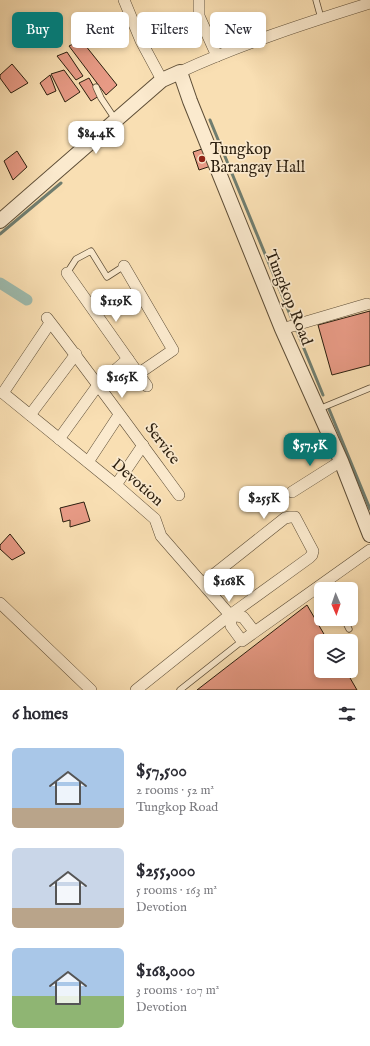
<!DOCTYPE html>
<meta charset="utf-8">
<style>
:root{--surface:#fff;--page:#f2f2f3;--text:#2b2b33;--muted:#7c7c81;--accent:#0f766e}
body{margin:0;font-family:"IM FELL English",serif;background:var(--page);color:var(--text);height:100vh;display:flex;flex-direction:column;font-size:15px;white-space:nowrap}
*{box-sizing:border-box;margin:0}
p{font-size:13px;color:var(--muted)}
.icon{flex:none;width:22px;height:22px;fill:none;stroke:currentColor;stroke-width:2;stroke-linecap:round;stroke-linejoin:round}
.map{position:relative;height:690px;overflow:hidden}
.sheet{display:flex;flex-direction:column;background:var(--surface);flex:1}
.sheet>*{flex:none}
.banner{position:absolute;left:12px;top:12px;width:346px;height:36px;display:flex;gap:8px}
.needle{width:26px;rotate:178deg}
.fabs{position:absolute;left:314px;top:582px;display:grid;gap:8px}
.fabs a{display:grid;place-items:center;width:44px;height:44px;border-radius:6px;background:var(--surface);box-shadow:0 2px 6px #0003;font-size:20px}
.price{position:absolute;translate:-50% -34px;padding:0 9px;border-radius:8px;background:#fff;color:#222;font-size:13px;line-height:26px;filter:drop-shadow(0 1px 2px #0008)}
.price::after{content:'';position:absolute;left:50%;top:24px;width:12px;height:9px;margin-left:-6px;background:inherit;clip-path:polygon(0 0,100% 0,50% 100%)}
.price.selected{background:var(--accent);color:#fff}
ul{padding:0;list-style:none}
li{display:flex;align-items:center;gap:12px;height:100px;padding:0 12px}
li span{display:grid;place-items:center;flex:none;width:112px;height:80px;border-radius:6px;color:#555}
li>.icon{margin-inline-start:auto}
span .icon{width:48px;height:48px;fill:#fffc;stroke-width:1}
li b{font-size:17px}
h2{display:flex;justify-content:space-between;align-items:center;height:48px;padding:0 12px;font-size:17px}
.tag{padding:0 14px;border-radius:6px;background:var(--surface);box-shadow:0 2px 6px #0003;font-size:14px;line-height:36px}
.tag.selected{background:var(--accent);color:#fff}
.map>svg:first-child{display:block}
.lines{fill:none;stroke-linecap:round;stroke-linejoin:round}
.stream{stroke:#707d6f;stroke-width:3}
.canal{stroke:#9ebcaf;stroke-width:11}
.building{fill:#e79a85;stroke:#2b1e0e}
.service-casing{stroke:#5e4e37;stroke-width:7}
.minor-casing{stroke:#5e4e37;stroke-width:12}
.tertiary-casing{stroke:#5e4e37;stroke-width:16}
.service{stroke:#fbeace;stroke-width:5.5}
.minor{stroke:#fbeace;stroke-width:11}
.tertiary{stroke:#fbeace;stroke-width:14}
.poi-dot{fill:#8f2418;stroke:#fbeace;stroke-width:1.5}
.labels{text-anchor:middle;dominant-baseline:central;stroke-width:3.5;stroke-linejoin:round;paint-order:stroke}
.poi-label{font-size:16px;fill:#2b1e0e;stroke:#fbeace;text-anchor:start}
.street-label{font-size:16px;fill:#2b1e0e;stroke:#fbeace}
</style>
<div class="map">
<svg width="370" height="690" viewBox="0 0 370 690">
<rect width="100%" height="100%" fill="#f9dfb3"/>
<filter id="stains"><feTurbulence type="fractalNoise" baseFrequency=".005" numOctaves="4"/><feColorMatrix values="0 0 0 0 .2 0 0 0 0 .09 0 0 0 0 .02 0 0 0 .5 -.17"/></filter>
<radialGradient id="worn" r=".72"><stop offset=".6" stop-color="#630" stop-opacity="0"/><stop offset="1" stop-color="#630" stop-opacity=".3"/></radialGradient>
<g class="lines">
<g class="stream">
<polyline points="210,120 293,322"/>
<polyline points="0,234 61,183"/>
<polyline points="296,329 323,395"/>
<polyline points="329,409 370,509"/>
</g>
<polyline class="canal" points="0,283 27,300"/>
</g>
<g class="building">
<polygon points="81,40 117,85 106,95 69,46"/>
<polygon points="67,52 83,76 76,80 57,56"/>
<polygon points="12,64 28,83 11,93 0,78 0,75"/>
<polygon points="64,70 80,92 65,102 51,74"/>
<polygon points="50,75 56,91 47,95 40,83"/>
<polygon points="89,78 99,96 91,101 79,83"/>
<polygon points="205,148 211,166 199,170 193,152"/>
<polygon points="17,151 27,167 13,180 4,161"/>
<polygon points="370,311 370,365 332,375 318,325"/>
<polygon points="84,502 90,521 70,527 70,520 63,522 60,508"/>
<polygon points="10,534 25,553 12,560 0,549 0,545"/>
<polygon points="307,605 328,641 321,641 321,671 346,671 357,690 197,690"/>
</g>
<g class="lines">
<defs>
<g id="service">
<polyline points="316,0 321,18"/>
<polyline points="96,87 101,98 115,119"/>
<polyline points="67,273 76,259 91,251 107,277 124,266"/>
<polyline points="319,409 370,388"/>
<polyline points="344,619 349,629"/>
<polyline points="180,690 242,641"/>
</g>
<g id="minor">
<polyline points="124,0 141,41 162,80"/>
<polyline points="199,0 199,16 217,56"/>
<path d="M180,72C241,44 306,23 370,3"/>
<polyline points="124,266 173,350 138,374"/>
<polyline points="67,273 147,386"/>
<path d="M47,318C92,376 135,435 179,495"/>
<polyline points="50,323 3,393 116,485 155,519 161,536 230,615"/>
<polyline points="282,329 367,304"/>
<polyline points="30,415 76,354"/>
<polyline points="59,439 98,385 128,359"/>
<polyline points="88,462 119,415"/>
<polyline points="116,485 143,445"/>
<polyline points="292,492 341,461"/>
<polyline points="0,603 91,690"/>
<polyline points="254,631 243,617 230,615 231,626 242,641 370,550"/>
<polyline points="136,690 226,618 309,558 312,555 313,551 295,517 290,517 285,518 203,583"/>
</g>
<polyline id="tertiary" points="0,221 162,80 180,72 190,101 282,329 341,461 370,535"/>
</defs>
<use href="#service" class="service-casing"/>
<use href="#minor" class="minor-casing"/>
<use href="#tertiary" class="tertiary-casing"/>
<use href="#service" class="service"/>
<use href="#minor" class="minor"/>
<use href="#tertiary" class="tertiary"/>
</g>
<circle class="poi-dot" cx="202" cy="159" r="4"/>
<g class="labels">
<g class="poi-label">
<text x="210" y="150">Tungkop<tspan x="210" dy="18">Barangay Hall</tspan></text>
</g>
<g class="street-label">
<text transform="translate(288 298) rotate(68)">Tungkop Road</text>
<text transform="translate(162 444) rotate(53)">Service</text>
<text transform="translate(137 483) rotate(41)">Devotion</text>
</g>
</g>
<rect width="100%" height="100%" filter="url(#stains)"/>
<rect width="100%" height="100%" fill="url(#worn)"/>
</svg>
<div class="fabs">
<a><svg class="needle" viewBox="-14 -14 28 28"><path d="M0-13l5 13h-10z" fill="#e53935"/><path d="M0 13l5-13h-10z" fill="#7c7c81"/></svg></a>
<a><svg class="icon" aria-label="layers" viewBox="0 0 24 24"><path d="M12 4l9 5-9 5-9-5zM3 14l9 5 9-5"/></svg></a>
</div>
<b class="price" style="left:96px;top:155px">$84.4K</b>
<b class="price" style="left:116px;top:323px">$119K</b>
<b class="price" style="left:122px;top:399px">$165K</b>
<b class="price selected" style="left:310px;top:467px">$57.5K</b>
<b class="price" style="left:264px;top:520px">$255K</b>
<b class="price" style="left:229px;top:603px">$168K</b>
<div class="banner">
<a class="tag selected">Buy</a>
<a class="tag">Rent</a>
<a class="tag">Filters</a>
<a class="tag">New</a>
</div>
</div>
<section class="sheet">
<h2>6 homes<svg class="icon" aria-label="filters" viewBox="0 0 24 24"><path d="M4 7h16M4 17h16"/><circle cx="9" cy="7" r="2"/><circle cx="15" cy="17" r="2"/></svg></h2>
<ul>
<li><span style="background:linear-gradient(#a9c7e8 75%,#b9a48a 0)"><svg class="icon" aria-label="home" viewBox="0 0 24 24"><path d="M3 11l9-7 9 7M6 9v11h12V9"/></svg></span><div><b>$57,500</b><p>2 rooms · 52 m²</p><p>Tungkop Road</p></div></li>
<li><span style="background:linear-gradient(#c9d6e8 75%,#b9a48a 0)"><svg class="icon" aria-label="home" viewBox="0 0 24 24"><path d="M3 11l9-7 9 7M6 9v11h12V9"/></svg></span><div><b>$255,000</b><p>5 rooms · 163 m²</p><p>Devotion</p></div></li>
<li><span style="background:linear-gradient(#a9c7e8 60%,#8fb573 0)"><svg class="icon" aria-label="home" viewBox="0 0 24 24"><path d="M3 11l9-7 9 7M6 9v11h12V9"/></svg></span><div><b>$168,000</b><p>3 rooms · 107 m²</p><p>Devotion</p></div></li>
</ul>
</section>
